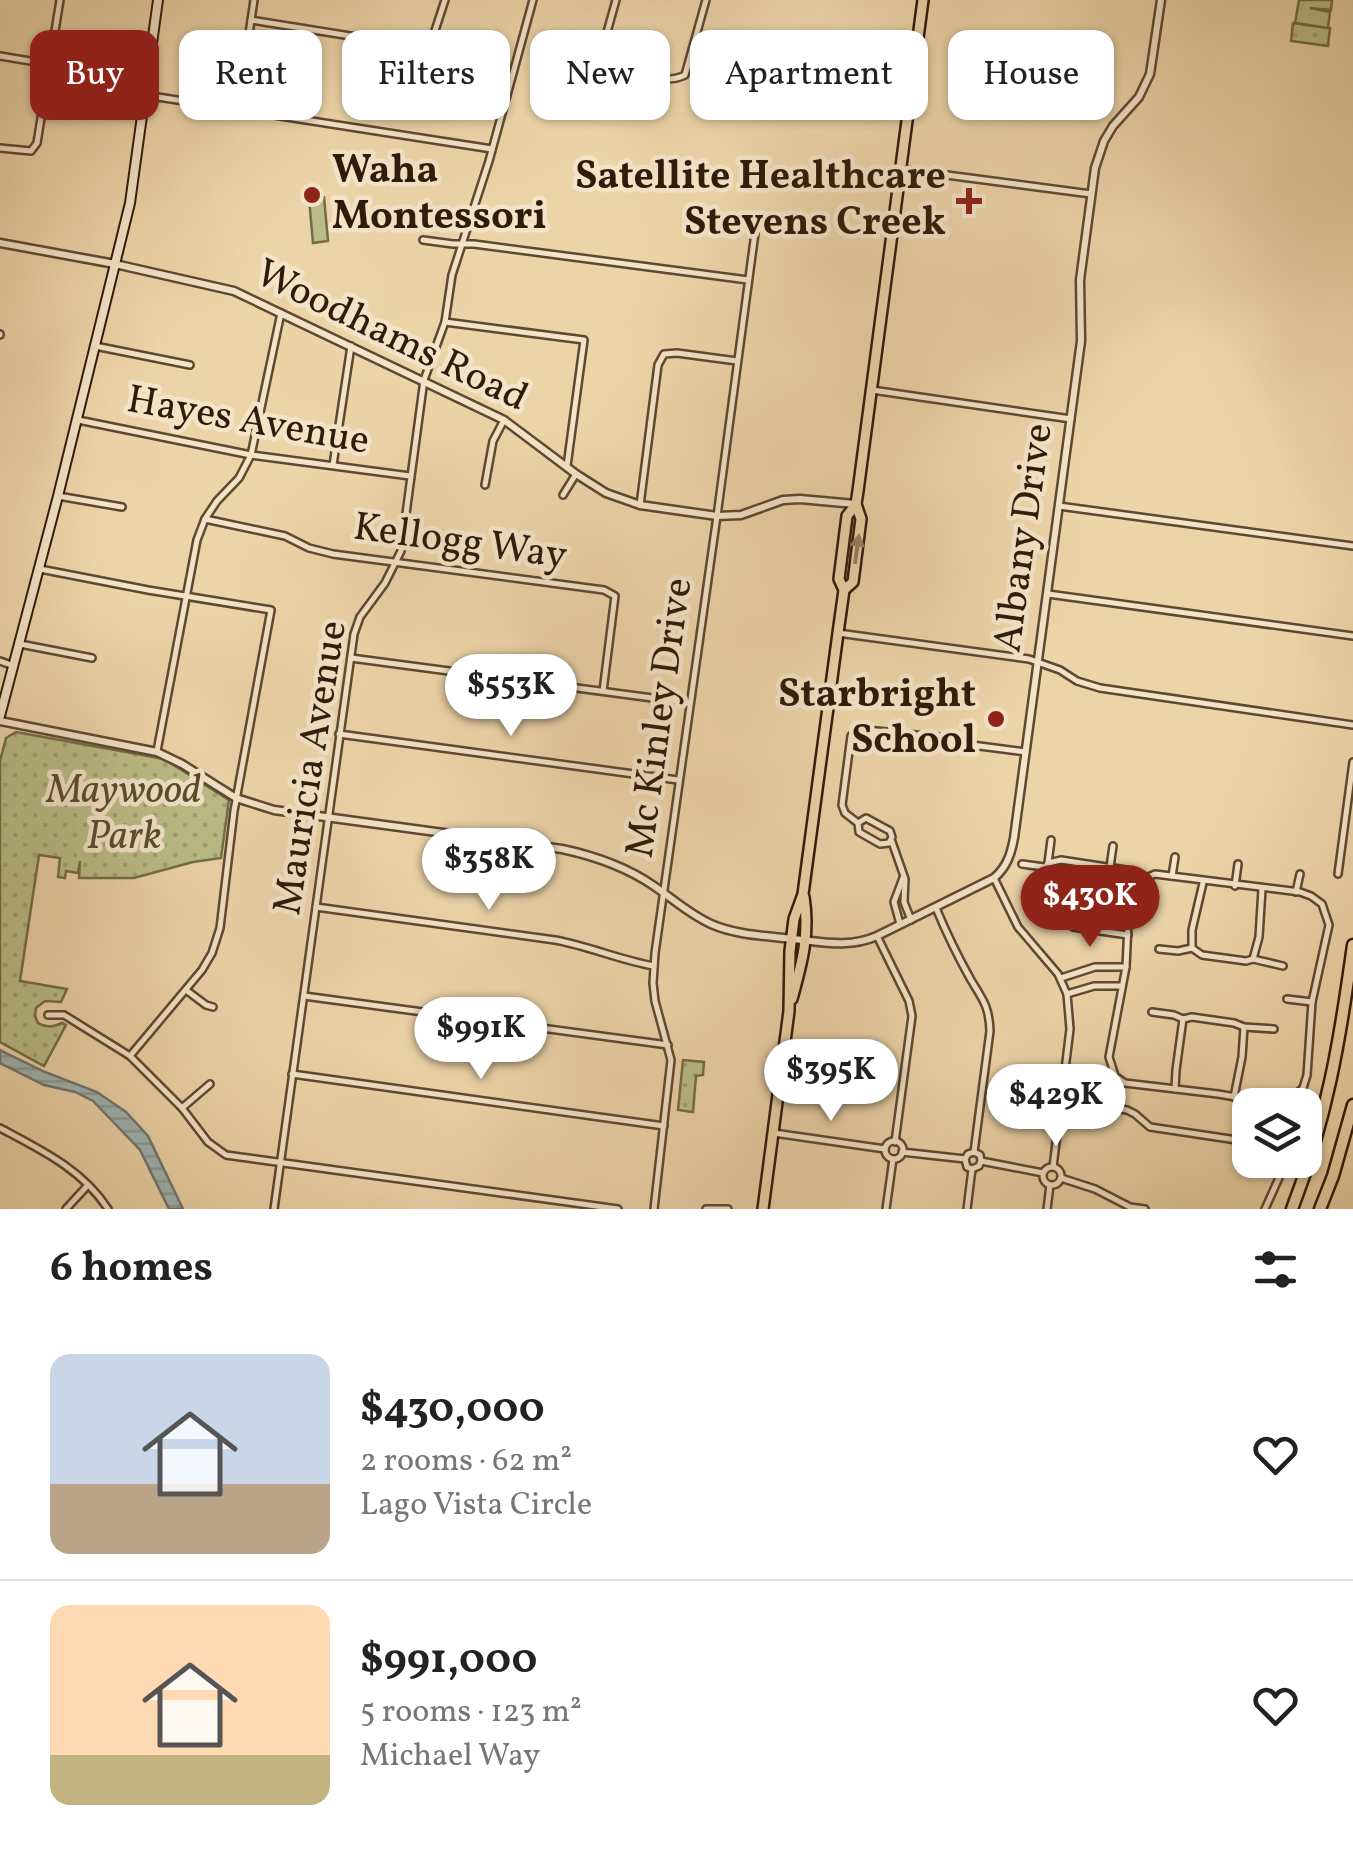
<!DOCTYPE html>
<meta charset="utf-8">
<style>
:root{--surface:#fff;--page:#f6f6f6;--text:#222;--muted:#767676;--line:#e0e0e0;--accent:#8f2418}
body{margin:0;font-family:Vollkorn,serif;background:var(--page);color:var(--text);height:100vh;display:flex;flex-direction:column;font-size:38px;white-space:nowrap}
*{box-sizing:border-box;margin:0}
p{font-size:32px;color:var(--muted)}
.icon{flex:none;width:55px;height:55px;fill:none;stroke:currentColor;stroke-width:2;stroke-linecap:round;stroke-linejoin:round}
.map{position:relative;height:1209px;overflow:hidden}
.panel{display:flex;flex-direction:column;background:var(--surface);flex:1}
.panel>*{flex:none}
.top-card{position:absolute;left:30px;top:30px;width:1295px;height:90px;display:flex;gap:20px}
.fabs{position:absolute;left:1232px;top:1088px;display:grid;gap:20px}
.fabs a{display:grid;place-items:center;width:90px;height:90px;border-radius:20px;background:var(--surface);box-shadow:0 2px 8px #0004;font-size:50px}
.price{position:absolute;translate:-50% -85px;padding:0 22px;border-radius:35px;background:#fff;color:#222;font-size:32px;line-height:65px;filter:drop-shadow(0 2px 5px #0008)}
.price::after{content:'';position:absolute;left:50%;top:60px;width:30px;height:22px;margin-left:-15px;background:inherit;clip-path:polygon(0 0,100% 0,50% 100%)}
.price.current{background:var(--accent);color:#fff}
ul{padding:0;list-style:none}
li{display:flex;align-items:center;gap:30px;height:250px;padding:0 50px}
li+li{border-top:2px solid var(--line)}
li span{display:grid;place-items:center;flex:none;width:280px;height:200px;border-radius:20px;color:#555}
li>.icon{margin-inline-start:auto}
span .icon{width:120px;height:120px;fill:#fffc;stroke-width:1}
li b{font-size:42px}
h2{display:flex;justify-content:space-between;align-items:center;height:120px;padding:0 50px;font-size:42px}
.chip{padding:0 35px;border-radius:20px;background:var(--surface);box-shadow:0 2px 8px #0004;font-size:35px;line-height:90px}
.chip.current{background:var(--accent);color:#fff}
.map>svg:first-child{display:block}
.grass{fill:url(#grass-dots);stroke:#746b48;stroke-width:2.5}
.pitch{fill:#b9bc86;stroke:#746b48;stroke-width:2.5}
.water{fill:url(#water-rules);stroke:#727770;stroke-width:2.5}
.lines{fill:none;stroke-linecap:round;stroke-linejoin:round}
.minor-casing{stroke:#5e4832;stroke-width:10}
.tertiary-casing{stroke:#5e4832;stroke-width:11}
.secondary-casing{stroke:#2f1a0b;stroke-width:12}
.primary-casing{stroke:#2f1a0b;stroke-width:14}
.motorway-casing{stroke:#2f1a0b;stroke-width:15}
.minor{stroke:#f3e3c7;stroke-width:5}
.tertiary{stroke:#f3e3c7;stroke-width:6}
.secondary{stroke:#f3e3c7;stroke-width:8}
.primary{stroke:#ecd4a9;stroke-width:9}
.motorway{stroke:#ecd4a9;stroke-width:10}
.oneway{fill:#978062}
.poi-dot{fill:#8f2418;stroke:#f3e3c7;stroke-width:4}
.labels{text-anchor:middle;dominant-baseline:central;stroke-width:9;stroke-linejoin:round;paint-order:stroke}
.poi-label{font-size:40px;font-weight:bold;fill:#2f1a0b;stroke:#f3e3c7;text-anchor:end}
.street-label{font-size:40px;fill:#2f1a0b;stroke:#f3e3c7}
.park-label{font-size:40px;font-style:italic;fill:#584b30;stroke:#f3e3c7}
</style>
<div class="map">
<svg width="1353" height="1209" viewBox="0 0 1353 1209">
<defs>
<pattern id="grass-dots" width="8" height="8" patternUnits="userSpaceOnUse" patternTransform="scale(2.5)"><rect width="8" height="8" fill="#b9bc86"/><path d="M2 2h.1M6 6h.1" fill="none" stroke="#9fa172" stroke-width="1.8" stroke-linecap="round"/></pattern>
<pattern id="water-rules" width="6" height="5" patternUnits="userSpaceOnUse" patternTransform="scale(2.5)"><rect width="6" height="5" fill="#9fb5b4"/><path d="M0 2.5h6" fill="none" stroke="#899b99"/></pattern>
</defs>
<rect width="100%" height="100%" fill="#ecd4a9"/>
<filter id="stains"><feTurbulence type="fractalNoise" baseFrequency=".002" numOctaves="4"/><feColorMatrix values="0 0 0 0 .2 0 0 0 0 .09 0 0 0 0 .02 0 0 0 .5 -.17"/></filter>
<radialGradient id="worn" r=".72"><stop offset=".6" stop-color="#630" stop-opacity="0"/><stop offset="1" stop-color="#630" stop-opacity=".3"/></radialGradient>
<g class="grass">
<polygon points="1293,23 1330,28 1328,46 1291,41"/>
<path d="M16,732L164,759L229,800L221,858L193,862L134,878H79L80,861L78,873L66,871L65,878L58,877L60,858L39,855L20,981L67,989L61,1002L45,1001L36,1008L35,1016L38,1023C47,1028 53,1027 62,1023L66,1025L44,1066L0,1042V761L6,738Z"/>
<polygon points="683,1060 704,1062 703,1075 696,1076 693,1112 678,1110"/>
</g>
<g class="pitch">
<polygon points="1299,0 1332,0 1331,10 1310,8 1330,12 1328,28 1295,23"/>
<polygon points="324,197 328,241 313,243 309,198"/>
</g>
<polygon class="water" points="0,1050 45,1072 97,1092 126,1112 148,1136 183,1209 169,1209 140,1150 93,1101 75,1092 44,1085 0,1063"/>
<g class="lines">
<defs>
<g id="minor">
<path d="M616,0L602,50L600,65C618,75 667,85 685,75L706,0"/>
<polyline points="251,20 419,47 430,46 445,0"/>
<polyline points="0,56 48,64"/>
<polyline points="145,95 492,149"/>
<polyline points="238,108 254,0"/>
<polyline points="0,148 31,151 37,143 60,0"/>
<polyline points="901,169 1091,194"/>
<polyline points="423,240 453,244 474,244 748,280"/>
<polyline points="445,322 584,340 567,466"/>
<polyline points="0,335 0,334"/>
<polyline points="95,346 190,365"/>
<polyline points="872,390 1071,419"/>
<polyline points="78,420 251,455 410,476"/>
<polyline points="333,465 351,346"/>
<polyline points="485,485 493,441 504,420"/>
<polyline points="563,495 576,474"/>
<polyline points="58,496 122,507"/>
<polyline points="640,505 658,365 664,354 677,353 737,361"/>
<polyline points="1059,506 1353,546"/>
<polyline points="205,519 285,536 309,548 333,554 604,590 615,596 603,691"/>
<polyline points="40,569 148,590 271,610 234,811 220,928 212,953 202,970 130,1056"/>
<polyline points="1048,594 1353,636"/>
<polyline points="838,633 1029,659 1060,670 1077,681 1100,688 1353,725"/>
<polyline points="20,644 92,658"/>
<polyline points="351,658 690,703"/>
<polyline points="0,661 14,666"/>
<polyline points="339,734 678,780"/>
<polyline points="157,751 197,540 205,519 217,501 239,478 251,455 281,313"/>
<polygon points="866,818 890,831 892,837 889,843 880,844 859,832 858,823"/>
<polyline points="858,823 845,813 842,805 851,736 857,729 955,739 972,745 1026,752"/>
<polyline points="892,842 905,879 904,902 911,920"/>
<polyline points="1048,863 1051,840"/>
<polyline points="1022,864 1044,867"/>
<polyline points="1110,867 1113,846"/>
<polygon points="1155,874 1300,892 1311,896 1322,904 1329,925 1312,1002 1307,1075 1303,1088 1292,1098 1277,1104 1218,1094 1125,1083 1115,1076 1109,1057 1126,967 1129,903 1132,891 1139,881"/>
<polyline points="1338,874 1353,762"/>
<polyline points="1172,876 1175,857"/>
<polyline points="994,878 1018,927 1058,974 1067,994 1070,1029 1053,1167"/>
<polyline points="1235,886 1238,864"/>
<polyline points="1296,892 1300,874"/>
<path d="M316,907L555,940C589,946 619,960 654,966"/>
<path d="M936,908C946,932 958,957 971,980C983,1000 989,1006 990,1031L974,1152"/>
<polyline points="900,924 894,902 903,878"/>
<path d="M1128,935L1073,927C1056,916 1046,895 1041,876L1048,863L1061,860L1126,870L1130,871L1139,881"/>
<polyline points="877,936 909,1001 912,1016 895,1142"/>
<polyline points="1192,948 1192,930 1203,883"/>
<polyline points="1159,949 1178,951 1192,948 1202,955 1246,961 1253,959 1283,966"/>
<polyline points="1253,959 1259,937 1262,889"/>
<polyline points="1061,978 1095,967 1126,967"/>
<polyline points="186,990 206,1005 213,1007"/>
<polyline points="1067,994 1094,986 1122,986"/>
<polyline points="304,996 668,1045"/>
<polyline points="1287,999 1312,1002"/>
<polyline points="1152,1012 1174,1015 1183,1019 1192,1017 1234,1023 1244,1027 1274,1029"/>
<polyline points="48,1015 64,1015 130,1056 182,1108 208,1142 226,1155 618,1209"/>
<polyline points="292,1074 664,1126"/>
<polyline points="1175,1089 1176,1070 1183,1019"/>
<polyline points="1104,1093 1106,1082 1114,1073"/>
<polyline points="1234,1097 1242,1057 1244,1027"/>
<polyline points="1062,1100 1127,1110 1135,1114 1150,1127 1250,1142"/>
<polyline points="182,1108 210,1084"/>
<path d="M0,1128C41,1150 82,1169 108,1209"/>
<polyline points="774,1133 885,1149"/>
<circle cx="894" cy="1150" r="9"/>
<polyline points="902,1152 965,1159"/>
<polyline points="981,1161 979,1166 972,1169 967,1167 965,1159 968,1154 974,1152 980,1155 981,1161 1043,1173"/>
<circle cx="1052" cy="1176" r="9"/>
<polyline points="1061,1178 1095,1189 1130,1207 1145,1209"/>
<polyline points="66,1209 88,1185"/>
<polyline points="274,1209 354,634 360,617 385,583 401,551 424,380 445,322 452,275 489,161 533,0"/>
<polyline points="654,1209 671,1060 655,1001 653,983 655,953 717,516 755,233"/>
<polyline points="706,1209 728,1209"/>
<polyline points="886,1209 893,1159"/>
<polyline points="967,1209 972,1169"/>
<polyline points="1047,1209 1050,1185"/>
<polyline points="1265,1209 1287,1160"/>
</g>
<g id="tertiary">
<polyline points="0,243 115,264 234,291 504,420 576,474 606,493 640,505 717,516 741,515 783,500 800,499 855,504"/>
<path d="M0,721L157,752L182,764L236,798L274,810L562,849C595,856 625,866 654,886C673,899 689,914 711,924C738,936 772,936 802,940C828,943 852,947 877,936L994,878C1007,867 1011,854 1014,838L1081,341L1080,280L1095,168L1104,141L1113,126L1139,97L1150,74L1161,0"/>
</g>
<polyline id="secondary" points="0,716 58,496 130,203 158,0"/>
<g id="primary">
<polyline points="844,590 853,582 861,519 856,504 858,491 923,0"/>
<path d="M792,999C802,963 810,934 804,897"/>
<polyline points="763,1209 789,1011 790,951 794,919 803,894 838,633 844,590 839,579 847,516 856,504"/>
</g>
<g id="motorway">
<path d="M1292,1209C1327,1119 1340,1040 1353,945"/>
<polyline points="1320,1209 1333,1176 1353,1105"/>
</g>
</defs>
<use href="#minor" class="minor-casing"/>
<use href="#tertiary" class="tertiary-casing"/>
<use href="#secondary" class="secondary-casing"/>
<use href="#primary" class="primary-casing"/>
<use href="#motorway" class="motorway-casing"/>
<use href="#minor" class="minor"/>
<use href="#tertiary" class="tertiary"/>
<use href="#secondary" class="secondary"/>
<use href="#primary" class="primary"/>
<use href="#motorway" class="motorway"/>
</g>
<defs><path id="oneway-solid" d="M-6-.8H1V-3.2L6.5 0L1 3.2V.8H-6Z" transform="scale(2.5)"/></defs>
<use class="oneway" href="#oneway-solid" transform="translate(857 549) rotate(-82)"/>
<g class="poi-dot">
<circle cx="312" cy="195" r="10"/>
<path d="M964 186h10v10h10v10h-10v10h-10v-10h-10v-10h10z"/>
<circle cx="996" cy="719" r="10"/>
</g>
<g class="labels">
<g class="poi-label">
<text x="332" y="172" text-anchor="start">Waha<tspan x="332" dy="46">Montessori</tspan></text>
<text x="946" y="178">Satellite Healthcare<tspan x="946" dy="46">Stevens Creek</tspan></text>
<text x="976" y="696">Starbright<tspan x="976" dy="46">School</tspan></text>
</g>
<g class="street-label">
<text transform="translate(391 337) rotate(26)">Woodhams Road</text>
<text transform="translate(248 422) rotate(10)">Hayes Avenue</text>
<text transform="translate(1025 538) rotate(-82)">Albany Drive</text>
<text transform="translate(460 543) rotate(8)">Kellogg Way</text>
<text transform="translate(661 718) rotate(-82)">Mc Kinley Drive</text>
<text transform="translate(312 768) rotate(-81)">Mauricia Avenue</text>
</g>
<g class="park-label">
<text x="124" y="792">Maywood<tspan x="124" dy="46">Park</tspan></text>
</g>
</g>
<rect width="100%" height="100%" filter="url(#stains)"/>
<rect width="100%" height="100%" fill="url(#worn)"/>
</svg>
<div class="fabs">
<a><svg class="icon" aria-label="layers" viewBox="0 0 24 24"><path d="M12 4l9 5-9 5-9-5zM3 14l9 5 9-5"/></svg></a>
</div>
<b class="price" style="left:511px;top:739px">$553K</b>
<b class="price" style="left:489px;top:913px">$358K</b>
<b class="price current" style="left:1090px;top:950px">$430K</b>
<b class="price" style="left:481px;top:1082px">$991K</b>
<b class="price" style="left:831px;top:1124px">$395K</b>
<b class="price" style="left:1056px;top:1149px">$429K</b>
<div class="top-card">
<a class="chip current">Buy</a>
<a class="chip">Rent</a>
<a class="chip">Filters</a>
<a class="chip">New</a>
<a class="chip">Apartment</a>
<a class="chip">House</a>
</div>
</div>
<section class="panel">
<h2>6 homes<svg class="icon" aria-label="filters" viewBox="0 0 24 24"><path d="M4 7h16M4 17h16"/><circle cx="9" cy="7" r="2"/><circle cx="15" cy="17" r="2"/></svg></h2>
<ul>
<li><span style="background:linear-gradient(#c9d6e8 65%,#b9a48a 0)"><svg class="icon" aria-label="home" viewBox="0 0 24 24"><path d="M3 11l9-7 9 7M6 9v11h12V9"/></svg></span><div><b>$430,000</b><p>2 rooms · 62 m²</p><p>Lago Vista Circle</p></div><svg class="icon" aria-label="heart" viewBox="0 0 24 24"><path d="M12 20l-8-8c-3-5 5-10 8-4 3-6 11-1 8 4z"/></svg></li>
<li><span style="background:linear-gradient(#ffd9b3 75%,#c2b280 0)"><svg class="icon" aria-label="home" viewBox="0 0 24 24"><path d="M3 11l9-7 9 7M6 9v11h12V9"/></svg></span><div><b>$991,000</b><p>5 rooms · 123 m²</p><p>Michael Way</p></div><svg class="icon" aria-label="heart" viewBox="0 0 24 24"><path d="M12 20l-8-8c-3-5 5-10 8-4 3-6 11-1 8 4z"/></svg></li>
</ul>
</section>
